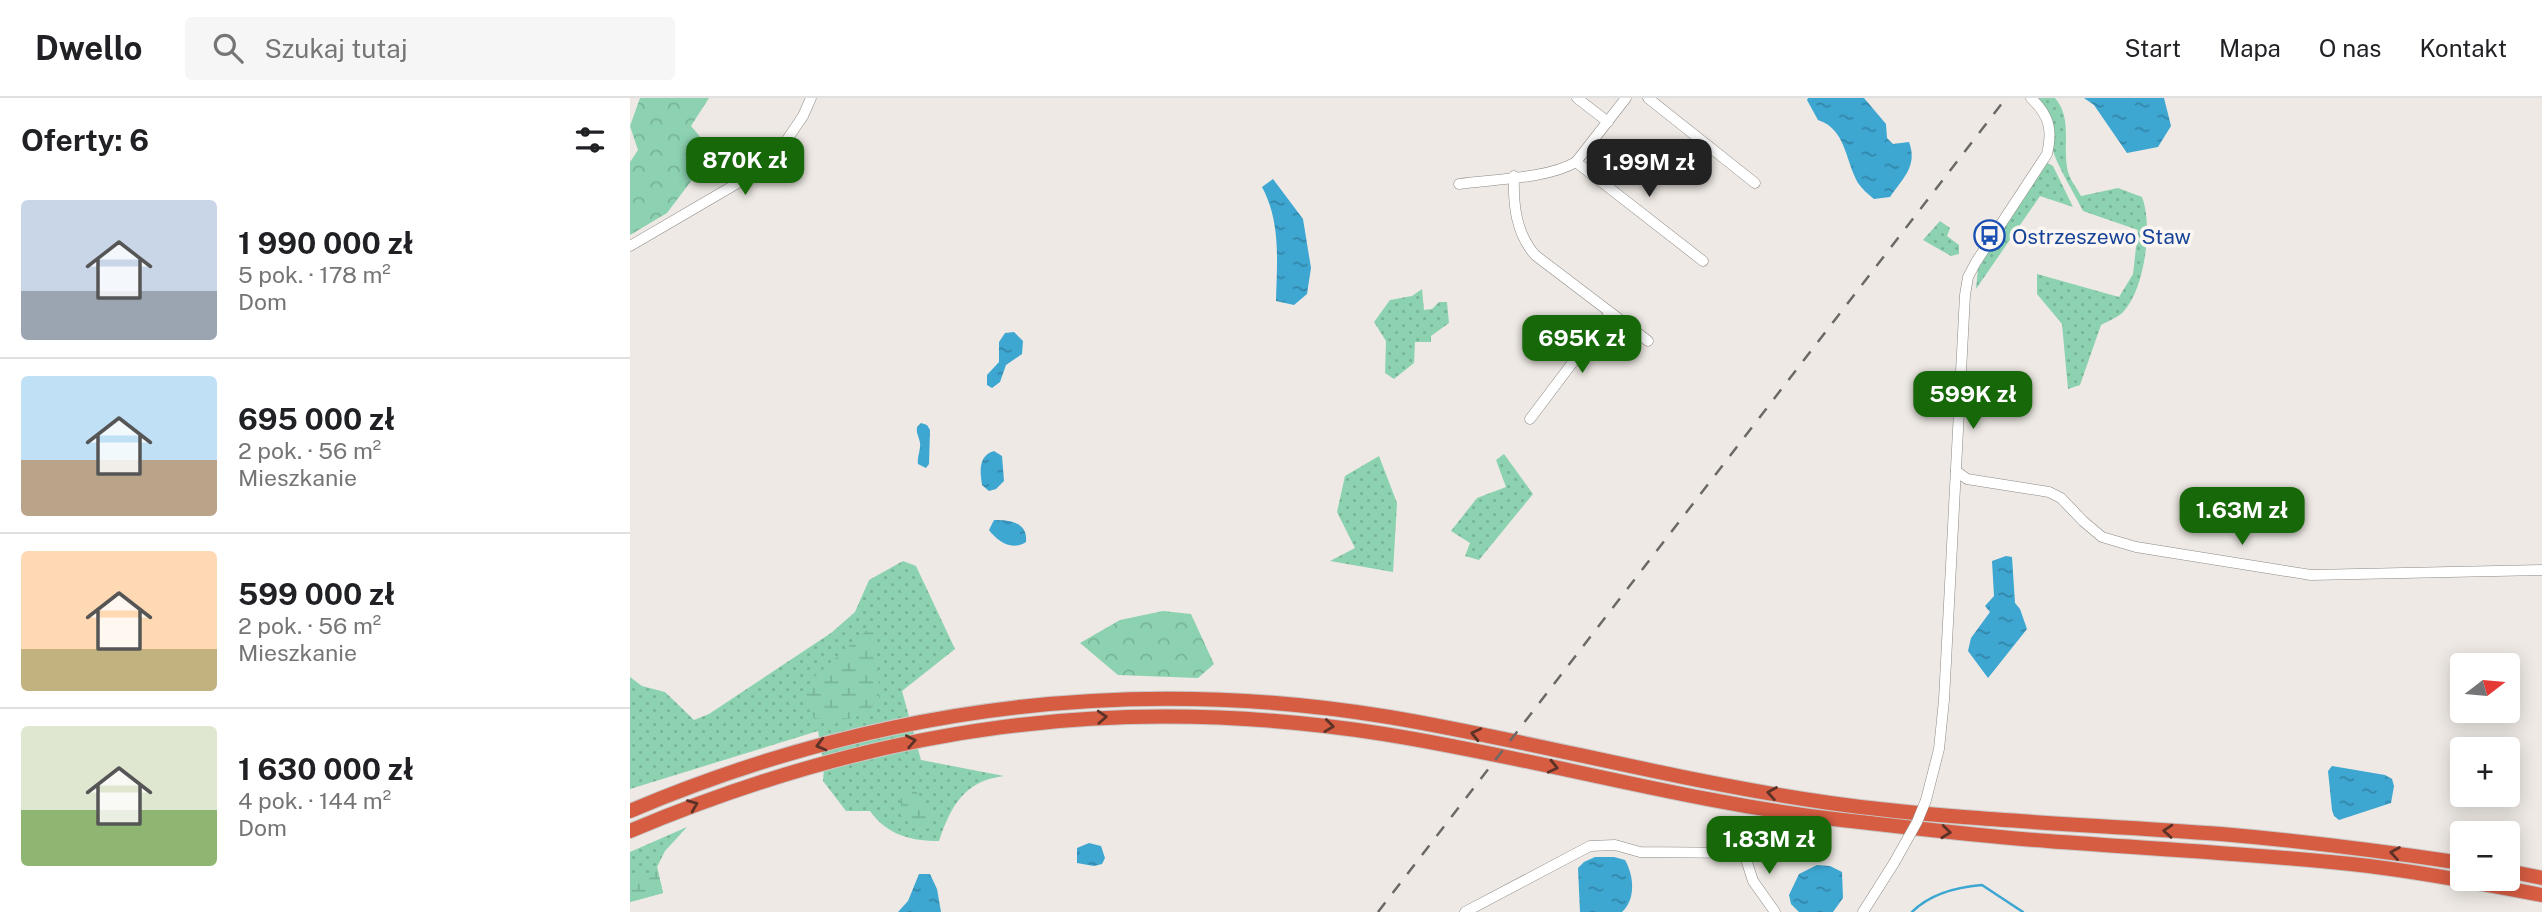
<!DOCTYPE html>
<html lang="pl">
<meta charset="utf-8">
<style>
:root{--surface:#fff;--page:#f6f6f6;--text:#202124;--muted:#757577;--line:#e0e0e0;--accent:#166808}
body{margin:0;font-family:"Public Sans",sans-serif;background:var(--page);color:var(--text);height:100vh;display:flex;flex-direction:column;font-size:26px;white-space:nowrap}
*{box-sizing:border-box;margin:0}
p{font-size:23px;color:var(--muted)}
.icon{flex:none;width:38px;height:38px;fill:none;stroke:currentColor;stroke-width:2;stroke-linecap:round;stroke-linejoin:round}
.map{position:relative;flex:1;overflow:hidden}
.side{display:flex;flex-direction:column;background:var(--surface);width:630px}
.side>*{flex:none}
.needle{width:46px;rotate:74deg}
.controls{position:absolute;left:1820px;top:555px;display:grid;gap:14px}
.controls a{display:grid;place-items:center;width:70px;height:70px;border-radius:7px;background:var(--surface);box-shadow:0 4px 18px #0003;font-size:35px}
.price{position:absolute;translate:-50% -60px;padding:0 16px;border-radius:14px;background:var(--accent);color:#fff;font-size:23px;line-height:46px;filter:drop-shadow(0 2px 4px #0008)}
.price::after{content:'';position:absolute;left:50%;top:42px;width:21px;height:16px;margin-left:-10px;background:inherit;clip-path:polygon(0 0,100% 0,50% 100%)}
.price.active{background:#222;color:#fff}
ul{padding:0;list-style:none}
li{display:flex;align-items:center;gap:21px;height:175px;padding:0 21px}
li+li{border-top:2px solid var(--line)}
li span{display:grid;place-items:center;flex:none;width:196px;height:140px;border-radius:7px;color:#555}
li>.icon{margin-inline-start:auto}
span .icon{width:84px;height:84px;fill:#fffc;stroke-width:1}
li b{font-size:30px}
h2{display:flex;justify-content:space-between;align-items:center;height:84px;padding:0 21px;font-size:30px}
header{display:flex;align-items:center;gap:42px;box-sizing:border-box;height:98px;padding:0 35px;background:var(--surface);border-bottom:2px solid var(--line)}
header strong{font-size:33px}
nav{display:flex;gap:38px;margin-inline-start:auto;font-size:24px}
.search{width:490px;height:63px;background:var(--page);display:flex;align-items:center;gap:18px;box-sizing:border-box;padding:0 24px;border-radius:7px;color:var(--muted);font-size:26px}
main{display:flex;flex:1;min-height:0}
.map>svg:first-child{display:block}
.grass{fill:url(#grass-dots)}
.forest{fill:url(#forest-crowns)}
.wetland{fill:url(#wetland-marsh)}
.water{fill:url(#water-ripples)}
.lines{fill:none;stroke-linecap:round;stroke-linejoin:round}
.stream{stroke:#3da6d1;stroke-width:2.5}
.minor-casing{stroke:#8d8984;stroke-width:11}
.highway-casing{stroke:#c9c8c8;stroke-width:16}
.minor{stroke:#fff;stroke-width:10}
.highway{stroke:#d65c42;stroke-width:14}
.rail{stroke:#6b6865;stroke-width:2.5;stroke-dasharray:12 12;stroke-linecap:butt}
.minor-bridge-casing{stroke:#8d8984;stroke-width:11;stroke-linecap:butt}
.minor-bridge{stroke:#fff;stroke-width:10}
.oneway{stroke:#5d3227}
.labels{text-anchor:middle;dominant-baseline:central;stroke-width:7;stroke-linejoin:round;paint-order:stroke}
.transit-label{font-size:21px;fill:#164399;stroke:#fbf6f1;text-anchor:start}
</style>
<header>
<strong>Dwello</strong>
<div class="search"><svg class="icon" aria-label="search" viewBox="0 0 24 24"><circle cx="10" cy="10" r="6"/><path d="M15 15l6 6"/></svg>Szukaj tutaj</div>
<nav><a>Start</a><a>Mapa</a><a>O nas</a><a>Kontakt</a></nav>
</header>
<main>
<section class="side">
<h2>Oferty: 6<svg class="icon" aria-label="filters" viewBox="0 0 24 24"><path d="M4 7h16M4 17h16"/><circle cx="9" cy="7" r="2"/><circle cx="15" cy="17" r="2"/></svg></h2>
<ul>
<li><span style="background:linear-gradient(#c9d6e8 65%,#9aa5b1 0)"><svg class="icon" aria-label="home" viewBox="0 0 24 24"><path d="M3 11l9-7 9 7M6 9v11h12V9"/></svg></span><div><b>1 990 000 zł</b><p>5 pok. · 178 m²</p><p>Dom</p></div></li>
<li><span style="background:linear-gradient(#bfe0f5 60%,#b9a48a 0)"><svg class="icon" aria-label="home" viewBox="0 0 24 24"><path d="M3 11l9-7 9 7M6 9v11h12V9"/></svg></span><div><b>695 000 zł</b><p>2 pok. · 56 m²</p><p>Mieszkanie</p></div></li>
<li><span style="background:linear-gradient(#ffd9b3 70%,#c2b280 0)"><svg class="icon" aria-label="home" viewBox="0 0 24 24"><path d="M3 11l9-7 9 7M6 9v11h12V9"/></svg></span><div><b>599 000 zł</b><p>2 pok. · 56 m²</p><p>Mieszkanie</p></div></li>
<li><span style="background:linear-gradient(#dfe7d0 60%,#8fb573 0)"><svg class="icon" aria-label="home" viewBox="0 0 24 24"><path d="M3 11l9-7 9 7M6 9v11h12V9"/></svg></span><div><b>1 630 000 zł</b><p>4 pok. · 144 m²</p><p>Dom</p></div></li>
</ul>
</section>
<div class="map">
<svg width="1912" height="814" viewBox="0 0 1912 814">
<defs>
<pattern id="grass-dots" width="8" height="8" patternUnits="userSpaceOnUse" patternTransform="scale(1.75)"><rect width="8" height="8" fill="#8cd2b0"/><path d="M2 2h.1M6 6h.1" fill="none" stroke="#78b497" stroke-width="1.8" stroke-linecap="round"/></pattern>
<pattern id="forest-crowns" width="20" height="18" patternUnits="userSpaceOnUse" patternTransform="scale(1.75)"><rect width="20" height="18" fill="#8cd2b0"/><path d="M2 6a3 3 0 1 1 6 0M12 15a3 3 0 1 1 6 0" fill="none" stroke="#78b497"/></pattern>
<pattern id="wetland-marsh" width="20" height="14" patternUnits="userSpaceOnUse" patternTransform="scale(1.75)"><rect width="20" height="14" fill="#8cd2b0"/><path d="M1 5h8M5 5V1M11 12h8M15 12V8" fill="none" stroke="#78b497"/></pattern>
<pattern id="water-ripples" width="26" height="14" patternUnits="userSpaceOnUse" patternTransform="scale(1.75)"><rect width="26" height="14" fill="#3da6d1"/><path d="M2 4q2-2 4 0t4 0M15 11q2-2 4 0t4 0" fill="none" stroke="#3286a9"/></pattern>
</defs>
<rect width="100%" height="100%" fill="#eee9e4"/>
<g class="grass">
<path d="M1407,0H1425C1442,20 1433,44 1437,69C1438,79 1446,89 1451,98L1488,90L1512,99C1523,127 1515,190 1494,213C1489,219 1478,223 1471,227L1450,287L1438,291L1432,226L1407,196V176L1489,199L1503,176L1508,132L1453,113C1446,98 1426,66 1423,52C1419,25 1429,24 1407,0Z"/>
<polygon points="1416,64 1423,68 1443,109 1410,98 1346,191 1348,171"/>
<polygon points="1310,123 1320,130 1317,138 1329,147 1329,156 1321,158 1293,142"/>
<polygon points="792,191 794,212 802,211 809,204 817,204 819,225 801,238 801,244 785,244 784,265 764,281 755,275 756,243 744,224 760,202 782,198"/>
<polygon points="874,356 903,396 849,462 835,458 840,445 821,433 847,400 876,389 866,362"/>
<polygon points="749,358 767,405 763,474 700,463 725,450 707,414 715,378"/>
<path d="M273,463L286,468L325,551L272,593L291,662L374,678C334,683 321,708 309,743C281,743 257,737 240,713H216L193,683L194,669L188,633L0,691V579L12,588L35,594L64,622L79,616L201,535L225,514L239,482Z"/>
<polygon points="57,729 35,753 27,769 33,795 0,804 0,754"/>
</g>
<g class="forest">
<polygon points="10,0 79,0 61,28 83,54 37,115 0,137 0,64 8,52 0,28"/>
<polygon points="533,513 561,516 584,566 568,580 488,577 450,545 490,522"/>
</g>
<g class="wetland">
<path d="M246,532C245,557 250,580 249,604C224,625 215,622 184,620L173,601L182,581L236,533Z"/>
<path d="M284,691C294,702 299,713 301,727L297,731C278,732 274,717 270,702L274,694Z"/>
<polygon points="27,769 33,795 0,804 0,779 19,775"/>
</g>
<g class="water">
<path d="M1178,0H1234L1256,26L1257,40L1263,46L1279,44C1288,68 1273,80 1260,99L1244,101C1238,96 1232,91 1228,85C1215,62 1216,31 1188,22L1177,2Z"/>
<polygon points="1454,0 1534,0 1541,28 1528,49 1497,55 1464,7"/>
<path d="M643,81L673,121L681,170L677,196L664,207L646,203C647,164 651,124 632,89Z"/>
<polygon points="384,234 393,243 392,256 376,267 370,284 362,290 357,287 357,277 369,264 369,244 375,235"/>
<path d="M291,325L297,327L300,332L299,366L296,370L288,366C287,359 291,351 290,345C289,338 286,336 287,329Z"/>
<path d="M364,353L372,358L374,383L366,391L359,393L352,387C350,373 348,358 364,353Z"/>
<path d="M364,422C380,422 398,424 396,444C382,453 368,444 359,432Z"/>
<polygon points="1376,458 1382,459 1385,505 1390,511 1397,531 1358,580 1338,553 1341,540 1360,514 1355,508 1364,498 1362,463"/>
<polygon points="1702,668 1755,677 1762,681 1764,688 1761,705 1709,722 1704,718 1702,712 1698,673"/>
<polygon points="459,745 471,748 475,760 472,766 464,768 447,765 447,750"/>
<path d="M965,759H984L995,762C1004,778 1006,801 992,814H950L948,770L954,764Z"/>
<polygon points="1187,767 1200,768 1212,774 1213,800 1203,814 1169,814 1161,806 1159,797 1169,776"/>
<polygon points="289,776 300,776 307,791 311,814 268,814 278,803"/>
</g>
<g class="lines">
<path class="stream" d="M1282,814C1300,796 1327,789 1352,787L1393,814"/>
<defs>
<g id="minor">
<polyline points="947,0 978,24"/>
<polyline points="1018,0 1125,85"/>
<polyline points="946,64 1073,163"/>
<path d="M884,78C883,107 886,135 905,157L1018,243"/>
<path d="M829,86C863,81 917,81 946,64L996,0"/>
<polyline points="0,148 113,82 150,52 173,18 181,0"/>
<polyline points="900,321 980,215"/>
<polyline points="1326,373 1337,381 1419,394 1431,400 1453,423 1472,439 1506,449 1681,477 1912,472"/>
<path d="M1296,702L1309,651L1314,602L1335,197L1338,179L1346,164L1417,56C1423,32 1419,17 1401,0"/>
<polyline points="835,814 960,748 985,747 1010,754 1114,755 1123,783 1145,814"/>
<polyline points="1233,814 1264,765"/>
</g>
<g id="highway">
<path d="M0,713C243,610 498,576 759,619C907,644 1051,684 1200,705C1330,723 1460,726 1591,736C1672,743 1752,753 1832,765"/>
<path d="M0,733C249,628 486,594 754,636C905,660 1052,703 1204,721C1275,729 1346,738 1418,743C1525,751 1632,756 1739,768C1797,775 1854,786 1912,797"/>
<polyline points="1878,773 1912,780"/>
</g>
</defs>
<use href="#minor" class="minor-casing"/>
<use href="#highway" class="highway-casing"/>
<use href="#minor" class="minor"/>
<use href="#highway" class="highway"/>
<polyline class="rail" points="748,814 1376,0"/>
<defs>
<polyline id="minor-bridge" points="1264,765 1287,724 1296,702"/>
</defs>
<use href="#minor-bridge" class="minor-bridge-casing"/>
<use href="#minor-bridge" class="minor-bridge"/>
</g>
<defs><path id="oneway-chevron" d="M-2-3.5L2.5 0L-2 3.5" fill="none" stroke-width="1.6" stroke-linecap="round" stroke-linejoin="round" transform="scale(1.75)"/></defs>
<g class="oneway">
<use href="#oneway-chevron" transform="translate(472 619) rotate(-3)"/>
<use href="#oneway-chevron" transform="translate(699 628) rotate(7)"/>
<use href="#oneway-chevron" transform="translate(846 636) rotate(-167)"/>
<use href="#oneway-chevron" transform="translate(281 643) rotate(-11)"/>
<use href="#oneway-chevron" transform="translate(191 647) rotate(165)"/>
<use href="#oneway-chevron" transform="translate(923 669) rotate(13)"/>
<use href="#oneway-chevron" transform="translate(1142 695) rotate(-170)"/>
<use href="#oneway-chevron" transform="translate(63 707) rotate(-22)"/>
<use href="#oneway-chevron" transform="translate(1538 733) rotate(-176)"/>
<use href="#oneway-chevron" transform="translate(1316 734) rotate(6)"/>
<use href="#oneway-chevron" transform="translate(1765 755) rotate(-171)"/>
</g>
<defs>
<symbol id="bus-ring" viewBox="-11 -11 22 22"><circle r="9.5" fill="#fbf6f1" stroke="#1a4fb4" stroke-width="1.5"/><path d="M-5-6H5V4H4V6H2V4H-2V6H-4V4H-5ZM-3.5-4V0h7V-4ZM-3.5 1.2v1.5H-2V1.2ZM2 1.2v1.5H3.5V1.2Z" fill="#1a4fb4"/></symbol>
</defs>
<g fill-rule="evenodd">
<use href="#bus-ring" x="1342" y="120" width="35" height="35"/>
</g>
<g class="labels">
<g class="transit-label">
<text x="1382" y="138">Ostrzeszewo Staw</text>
</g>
</g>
</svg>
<div class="controls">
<a><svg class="needle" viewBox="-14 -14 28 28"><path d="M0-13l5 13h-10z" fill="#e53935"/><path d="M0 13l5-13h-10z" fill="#757577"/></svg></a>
<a>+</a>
<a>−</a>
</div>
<b class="price" style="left:115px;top:99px">870K zł</b>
<b class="price active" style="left:1019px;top:101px">1.99M zł</b>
<b class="price" style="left:952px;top:277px">695K zł</b>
<b class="price" style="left:1343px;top:333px">599K zł</b>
<b class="price" style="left:1612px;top:449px">1.63M zł</b>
<b class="price" style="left:1139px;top:778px">1.83M zł</b>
</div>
</main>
